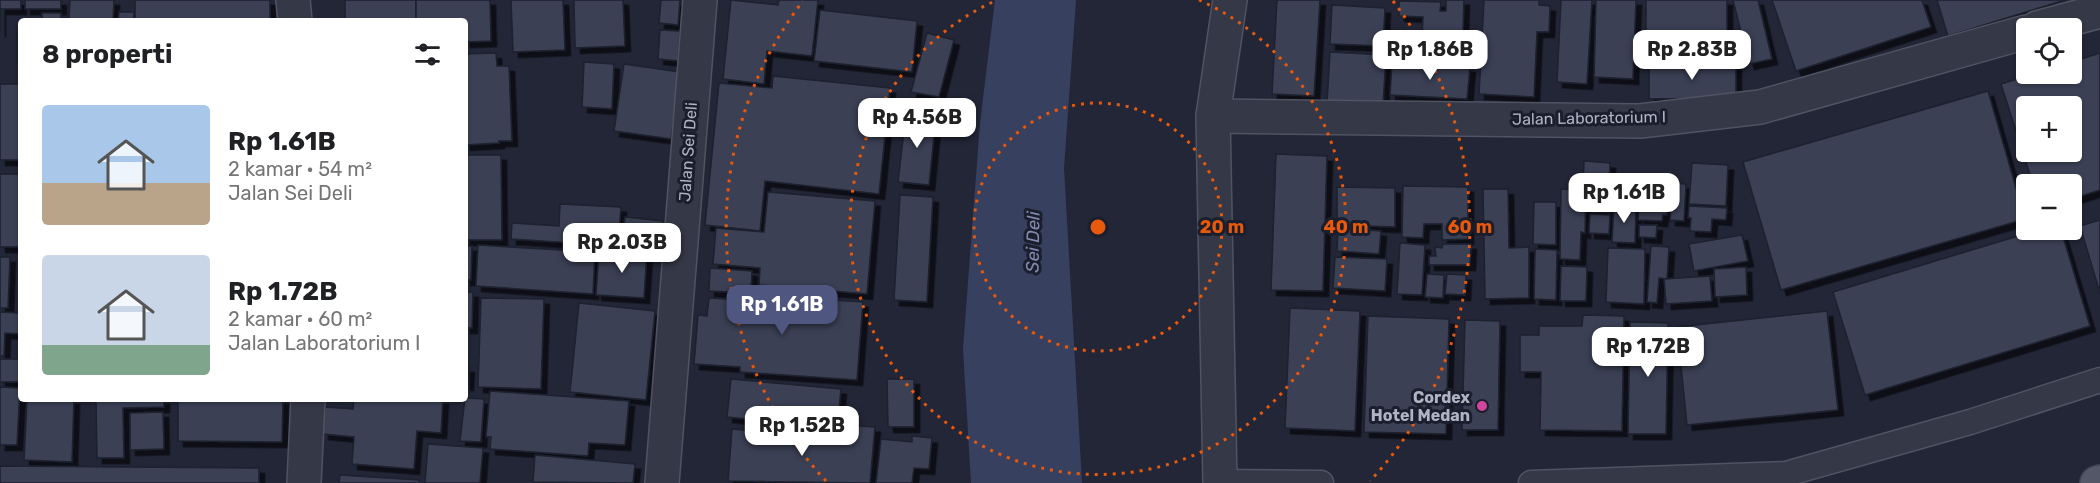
<!DOCTYPE html>
<html lang="id">
<meta charset="utf-8">
<style>
:root{--surface:#fff;--page:#f2f2f2;--text:#202124;--muted:#757577;--accent:#4f5780}
body{margin:0;font-family:Rubik,sans-serif;background:var(--page);color:var(--text);height:100vh;display:flex;flex-direction:column;font-size:22px;white-space:nowrap}
*{box-sizing:border-box;margin:0}
p{font-size:20px;color:var(--muted)}
.icon{flex:none;width:33px;height:33px;fill:none;stroke:currentColor;stroke-width:2;stroke-linecap:round;stroke-linejoin:round}
.map{position:relative;flex:1;overflow:hidden}
.details{position:absolute;left:18px;top:18px;width:450px;height:384px;display:flex;flex-direction:column;background:var(--surface);border-radius:6px;box-shadow:0 2px 4px #0004}
.details>*{flex:none}
.controls{position:absolute;left:2016px;top:18px;display:grid;gap:12px}
.controls a{display:grid;place-items:center;width:66px;height:66px;border-radius:6px;background:var(--surface);box-shadow:0 2px 4px #0004;font-size:30px}
.price{position:absolute;translate:-50% -51px;padding:0 14px;border-radius:12px;background:#fff;color:#222;font-size:20px;line-height:39px;filter:drop-shadow(0 2px 3px #0008)}
.price::after{content:'';position:absolute;left:50%;top:36px;width:18px;height:14px;margin-left:-9px;background:inherit;clip-path:polygon(0 0,100% 0,50% 100%)}
.price.active{background:var(--accent);color:#fff}
ul{padding:0;list-style:none}
li{display:flex;align-items:center;gap:18px;height:150px;padding:0 24px}
li span{display:grid;place-items:center;flex:none;width:168px;height:120px;border-radius:6px;color:#555}
li>.icon{margin-inline-start:auto}
span .icon{width:72px;height:72px;fill:#fffc;stroke-width:1}
li b{font-size:26px}
h2{display:flex;justify-content:space-between;align-items:center;height:72px;padding:0 24px;font-size:26px}
.map>svg:first-child{display:block}
.water{fill:#38405f}
.building{fill:#3b4154;stroke:#1d202e;stroke-width:1.5;fill-rule:evenodd;filter:url(#shadow)}
.lines{fill:none;stroke-linecap:round;stroke-linejoin:round}
.service-casing{stroke:#505362;stroke-width:27}
.minor-casing{stroke:#505362;stroke-width:36}
.primary-casing{stroke:#3f4251;stroke-width:36}
.service{stroke:#353947;stroke-width:24}
.minor{stroke:#353947;stroke-width:33}
.primary{stroke:#535767;stroke-width:33}
.ring{fill:none;stroke:#e8590c;stroke-width:3;stroke-dasharray:3 6}
.hotel-dot{fill:#d1479c;stroke:#1b1e2c;stroke-width:2}
.labels{text-anchor:middle;dominant-baseline:central;stroke-width:6;stroke-linejoin:round;paint-order:stroke}
.street-label{font-size:16px;fill:#b0b3c4;stroke:#1b1e2c}
.poi-label{font-size:16px;font-weight:bold;fill:#b0b3c4;stroke:#1b1e2c;text-anchor:end}
.water-label{font-size:18px;font-style:italic;fill:#818baf;stroke:#1b1e2c}
.centre{fill:#e8590c;stroke:#1b1e2c;stroke-width:3}
.ring-label{font-size:18px;text-anchor:middle;font-weight:bold;fill:#e8590c;stroke:#1b1e2c;stroke-width:6;stroke-linejoin:round;paint-order:stroke}
</style>
<div class="map">
<svg width="2100" height="483" viewBox="0 0 2100 483">
<defs>
<filter id="shadow"><feDropShadow dx="5.5" dy="5.5" stdDeviation="0" flood-color="#0009"/></filter>
</defs>
<rect width="100%" height="100%" fill="#222637"/>
<polygon class="water" points="995,0 1076,0 1064,168 1082,483 971,483 963,349 980,123"/>
<g class="building">
<polygon points="0,0 21,0 21,9 0,9 0,32"/>
<rect x="25" y="0" width="36" height="9"/>
<polygon points="70,0 114,0 113,21 69,21"/>
<rect x="135" y="0" width="135" height="21"/>
<rect x="345" y="0" width="71" height="21"/>
<polygon points="416,0 490,0 491,41 465,42 465,21 416,21"/>
<polygon points="511,0 563,0 565,50 513,52"/>
<polygon points="574,0 623,0 625,46 575,48"/>
<polygon points="661,0 680,0 678,25 659,23"/>
<polygon points="731,0 778,5 779,0 818,0 812,56 767,51 764,84 723,79"/>
<polygon points="1277,0 1320,0 1314,96 1272,94"/>
<polygon points="1446,0 1464,0 1462,64 1446,63 1446,59 1421,58 1423,17 1399,16 1399,1 1441,2 1440,11 1446,11"/>
<polygon points="1484,0 1539,0 1539,5 1550,6 1549,32 1537,32 1534,97 1479,94"/>
<polygon points="1561,0 1592,0 1587,84 1557,82"/>
<polygon points="1596,0 1636,0 1633,79 1594,77"/>
<rect x="1646" y="0" width="81" height="34"/>
<polygon points="1733,0 1758,0 1772,59 1749,64"/>
<polygon points="1772,0 1922,0 1931,27 1796,71"/>
<polygon points="1937,0 2065,0 1948,36"/>
<polygon points="1332,5 1385,8 1383,46 1330,44"/>
<polygon points="820,10 917,21 912,72 814,61"/>
<polygon points="119,12 134,12 134,21 118,21"/>
<rect x="42" y="13" width="19" height="8"/>
<polygon points="660,30 680,31 678,61 658,59"/>
<rect x="17" y="32" width="4" height="30"/>
<polygon points="927,33 954,40 939,97 911,92"/>
<polygon points="1731,35 1731,58 1649,59 1649,36"/>
<polygon points="1330,52 1386,55 1383,106 1327,103"/>
<polygon points="496,53 497,66 509,66 512,141 499,141 499,143 465,145 465,54"/>
<path d="M2100,53V190L2072,199V184H2033L2001,84L2034,74H2072V62ZM2026,106H2072V152H2026Z"/>
<polygon points="584,62 614,64 612,109 582,107"/>
<polygon points="1392,63 1470,67 1467,99 1390,95"/>
<polygon points="1736,63 1736,98 1649,99 1649,64"/>
<polygon points="624,64 680,72 671,139 614,131"/>
<polygon points="773,76 890,88 879,194 765,181 760,231 705,225 719,83 772,88"/>
<rect x="0" y="84" width="21" height="76"/>
<polygon points="1988,91 2025,219 1781,290 1743,162"/>
<polygon points="906,113 936,117 929,185 898,182"/>
<polygon points="1276,154 1327,156 1323,291 1271,290"/>
<polygon points="465,155 501,155 502,240 465,240"/>
<polygon points="1584,161 1610,163 1609,189 1583,186"/>
<polygon points="1692,163 1728,165 1726,206 1689,204"/>
<rect x="0" y="174" width="21" height="73"/>
<polygon points="1673,183 1686,184 1684,221 1670,220"/>
<polygon points="1403,186 1468,187 1468,239 1442,240 1442,224 1424,224 1423,238 1402,237"/>
<polygon points="1337,187 1395,188 1395,227 1337,225"/>
<polygon points="1483,189 1508,189 1509,248 1529,247 1529,298 1485,299"/>
<polygon points="1561,189 1586,190 1585,233 1581,232 1580,260 1560,259"/>
<polygon points="768,192 875,201 867,294 759,285 760,268 713,264 716,228 764,232"/>
<polygon points="1647,193 1668,194 1667,215 1663,215 1662,221 1638,220 1639,202 1646,203"/>
<polygon points="900,195 933,197 927,302 894,300"/>
<polygon points="1590,197 1610,199 1610,213 1589,211"/>
<polygon points="1534,202 1556,202 1556,245 1533,244"/>
<polygon points="560,204 621,207 618,246 511,239 512,223 559,226"/>
<polygon points="1614,205 1636,206 1635,243 1612,242"/>
<polygon points="1689,206 1727,208 1726,220 1712,219 1711,232 1690,231 1691,218 1688,218"/>
<polygon points="1590,214 1610,215 1609,234 1589,233"/>
<polygon points="625,217 663,221 660,251 621,247"/>
<polygon points="2100,220 2100,293 2080,226"/>
<polygon points="1639,225 1657,225 1656,238 1639,237"/>
<polygon points="1338,228 1381,231 1379,254 1337,251"/>
<polygon points="2038,230 2061,230 2090,326 1865,395 1833,292"/>
<polygon points="1742,235 1748,261 1694,271 1689,244"/>
<polygon points="1400,243 1425,245 1422,295 1397,294"/>
<polygon points="1443,244 1471,244 1470,265 1429,265 1429,256 1436,256 1435,247 1442,248"/>
<polygon points="478,245 595,252 593,294 476,286"/>
<polygon points="465,246 472,246 471,280 465,280"/>
<polygon points="1651,246 1669,247 1667,279 1659,278 1657,303 1647,302"/>
<polygon points="1608,248 1645,249 1644,304 1606,302"/>
<polygon points="1535,249 1557,250 1556,300 1534,299"/>
<polygon points="599,250 647,253 644,298 596,295"/>
<polygon points="0,257 10,257 8,308 0,308"/>
<polygon points="1335,257 1387,259 1385,291 1333,288"/>
<polygon points="1561,266 1587,267 1586,301 1560,301"/>
<polygon points="1746,267 1747,295 1715,297 1714,269"/>
<polygon points="710,268 752,271 751,293 709,291"/>
<polygon points="1427,274 1444,275 1443,298 1425,297"/>
<polygon points="1447,274 1466,275 1465,295 1445,294"/>
<polygon points="1710,276 1712,301 1666,304 1664,279"/>
<polygon points="465,292 473,292 472,328 465,328"/>
<polygon points="744,294 863,302 857,380 740,372 740,367 694,364 698,315 707,316 709,298 744,300"/>
<polygon points="481,298 544,299 541,389 478,387"/>
<polygon points="579,303 655,311 646,400 570,392"/>
<polygon points="1290,308 1360,311 1355,431 1285,428"/>
<polygon points="1827,311 1838,410 1687,425 1677,327"/>
<polygon points="0,312 21,313 21,334 5,333 4,356 0,356"/>
<polygon points="1583,315 1624,316 1622,431 1540,430 1541,372 1520,372 1520,335 1539,335 1539,326 1582,326"/>
<polygon points="1368,316 1449,319 1446,434 1364,432"/>
<polygon points="1465,320 1500,321 1498,430 1462,430"/>
<polygon points="1630,322 1668,323 1666,434 1628,434"/>
<rect x="0" y="359" width="21" height="23"/>
<polygon points="465,367 469,367 468,385 465,385"/>
<polygon points="731,379 841,389 837,428 727,417"/>
<polygon points="887,379 914,379 914,427 888,427"/>
<polygon points="0,387 20,388 17,445 0,445"/>
<polygon points="490,391 629,401 625,445 589,443 588,456 490,449 491,437 486,437"/>
<polygon points="465,398 484,399 481,442 460,441"/>
<polygon points="27,399 74,399 72,462 24,460"/>
<polygon points="96,399 164,399 164,407 123,408 124,458 97,458"/>
<polygon points="178,399 283,399 282,442 178,441"/>
<polygon points="354,399 443,399 441,433 417,431 414,469 352,464 354,437 323,434 325,407 353,409"/>
<polygon points="163,412 164,449 130,450 130,413"/>
<polygon points="845,425 875,427 870,483 728,481 732,429 844,439"/>
<polygon points="912,436 932,438 929,469 914,468 912,483 876,483 881,439 912,442"/>
<polygon points="428,444 483,448 480,483 425,483"/>
<polygon points="535,455 635,464 633,483 533,482"/>
<polygon points="0,466 259,468 259,483 0,483"/>
<polygon points="340,475 419,480 419,483 339,483"/>
</g>
<g class="lines">
<defs>
<g id="service">
<polyline points="1220,482 1321,483"/>
<polyline points="1531,483 1786,474 1970,422 2100,380"/>
</g>
<g id="minor">
<polyline points="293,0 295,21"/>
<polyline points="2037,28 2100,11"/>
<polyline points="1213,116 1640,121 1760,107 2026,32"/>
<polyline points="304,483 308,399"/>
<polyline points="662,483 700,0"/>
<polyline points="1220,483 1213,116 1230,0"/>
</g>
<polyline id="primary" points="2097,483 2100,482"/>
</defs>
<use href="#service" class="service-casing"/>
<use href="#minor" class="minor-casing"/>
<use href="#primary" class="primary-casing"/>
<use href="#service" class="service"/>
<use href="#minor" class="minor"/>
<use href="#primary" class="primary"/>
</g>
<g class="ring">
<circle cx="1098" cy="227" r="124"/>
<path d="M1199 0A248 248 0 1 1 997 0"/>
<path d="M826 481A372 372 0 0 1 803 1M1393 1A372 372 0 0 1 1370 481"/>
</g>
<circle class="hotel-dot" cx="1482" cy="406" r="6"/>
<g class="labels">
<g class="street-label">
<text transform="translate(1589 118) rotate(-1)">Jalan Laboratorium I</text>
<text transform="translate(688 152) rotate(-86)">Jalan Sei Deli</text>
</g>
<g class="poi-label">
<text x="1470" y="397">Cordex<tspan x="1470" dy="18">Hotel Medan</tspan></text>
</g>
<g class="water-label">
<text transform="translate(1033 242) rotate(-89)">Sei Deli</text>
</g>
</g>
<circle cx="1098" cy="227" r="9" class="centre"/>
<g class="ring-label">
<text x="1222" y="233">20 m</text>
<text x="1346" y="233">40 m</text>
<text x="1470" y="233">60 m</text>
</g>
</svg>
<div class="controls">
<a><svg class="icon" aria-label="locate" viewBox="0 0 24 24"><circle cx="12" cy="12" r="6"/><path d="M12 2v4M12 18v4M2 12h4M18 12h4"/></svg></a>
<a>+</a>
<a>−</a>
</div>
<b class="price" style="left:1430px;top:81px">Rp 1.86B</b>
<b class="price" style="left:1692px;top:81px">Rp 2.83B</b>
<b class="price" style="left:917px;top:149px">Rp 4.56B</b>
<b class="price" style="left:1624px;top:224px">Rp 1.61B</b>
<b class="price" style="left:622px;top:274px">Rp 2.03B</b>
<b class="price active" style="left:782px;top:336px">Rp 1.61B</b>
<b class="price" style="left:1648px;top:378px">Rp 1.72B</b>
<b class="price" style="left:802px;top:457px">Rp 1.52B</b>
<section class="details">
<h2>8 properti<svg class="icon" aria-label="filters" viewBox="0 0 24 24"><path d="M4 7h16M4 17h16"/><circle cx="9" cy="7" r="2"/><circle cx="15" cy="17" r="2"/></svg></h2>
<ul>
<li><span style="background:linear-gradient(#a9c7e8 65%,#b9a48a 0)"><svg class="icon" aria-label="home" viewBox="0 0 24 24"><path d="M3 11l9-7 9 7M6 9v11h12V9"/></svg></span><div><b>Rp 1.61B</b><p>2 kamar · 54 m²</p><p>Jalan Sei Deli</p></div></li>
<li><span style="background:linear-gradient(#c9d6e8 75%,#7fa58c 0)"><svg class="icon" aria-label="home" viewBox="0 0 24 24"><path d="M3 11l9-7 9 7M6 9v11h12V9"/></svg></span><div><b>Rp 1.72B</b><p>2 kamar · 60 m²</p><p>Jalan Laboratorium I</p></div></li>
</ul>
</section>
</div>
